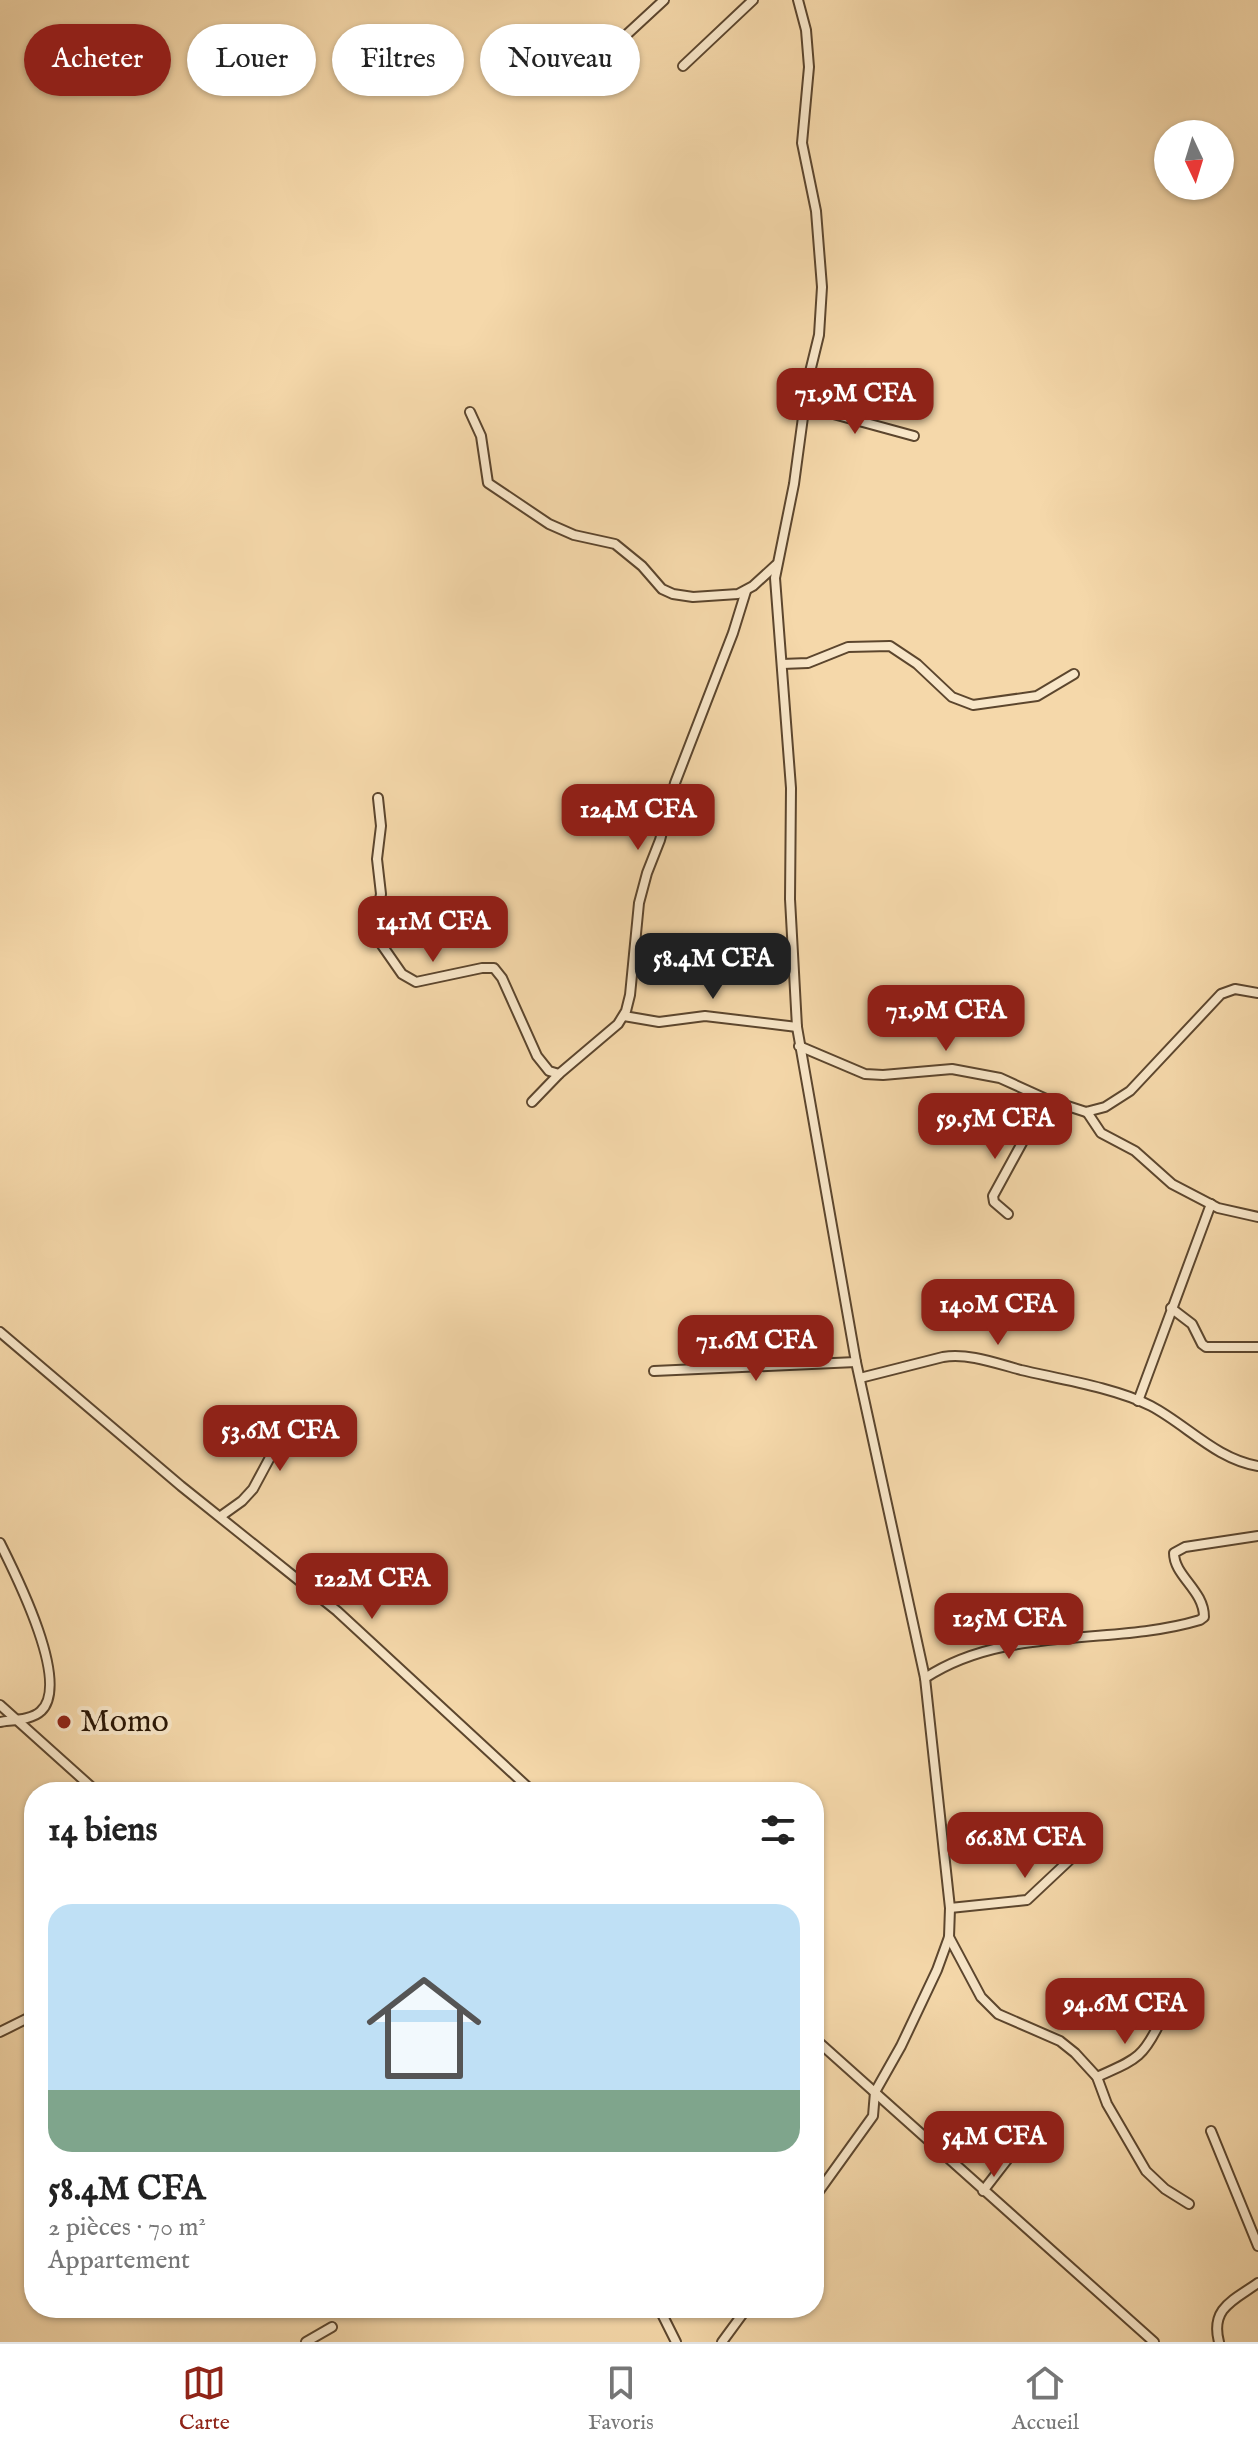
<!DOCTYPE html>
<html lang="fr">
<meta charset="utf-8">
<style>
:root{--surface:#fff;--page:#f6f6f6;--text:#222;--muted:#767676;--line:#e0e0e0;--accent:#8f2418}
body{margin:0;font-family:"IM FELL English",serif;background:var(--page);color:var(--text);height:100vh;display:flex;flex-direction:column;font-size:30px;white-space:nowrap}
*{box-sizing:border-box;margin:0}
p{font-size:26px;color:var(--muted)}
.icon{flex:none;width:44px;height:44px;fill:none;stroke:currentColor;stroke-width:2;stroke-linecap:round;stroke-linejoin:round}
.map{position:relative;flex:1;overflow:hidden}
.details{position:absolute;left:24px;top:1782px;width:800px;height:536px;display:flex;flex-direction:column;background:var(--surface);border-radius:32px;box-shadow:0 2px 6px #0004}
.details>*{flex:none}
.guide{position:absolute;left:24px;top:24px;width:800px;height:72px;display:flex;gap:16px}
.needle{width:52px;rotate:176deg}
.tools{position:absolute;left:1154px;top:120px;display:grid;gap:16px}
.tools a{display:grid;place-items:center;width:80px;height:80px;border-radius:50%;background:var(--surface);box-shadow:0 2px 6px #0004;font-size:40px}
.price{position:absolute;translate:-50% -68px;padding:0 18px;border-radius:16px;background:var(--accent);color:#fff;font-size:26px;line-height:52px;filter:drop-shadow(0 2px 4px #0008)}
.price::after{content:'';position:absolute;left:50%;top:48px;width:24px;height:18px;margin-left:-12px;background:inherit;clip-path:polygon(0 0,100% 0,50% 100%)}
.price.on{background:#222;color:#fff}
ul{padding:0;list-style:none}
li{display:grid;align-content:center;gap:16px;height:424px;padding:0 24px}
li+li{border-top:2px solid var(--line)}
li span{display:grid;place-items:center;height:248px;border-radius:24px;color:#555}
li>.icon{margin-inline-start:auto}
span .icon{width:144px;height:144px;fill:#fffc;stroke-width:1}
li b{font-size:34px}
h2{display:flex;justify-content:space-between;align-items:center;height:96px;padding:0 24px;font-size:34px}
.chip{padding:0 28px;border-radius:36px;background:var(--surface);box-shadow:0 2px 6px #0004;font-size:28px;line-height:72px}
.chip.on{background:var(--accent);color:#fff}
.tabs{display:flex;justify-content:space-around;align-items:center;height:112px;border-top:2px solid var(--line);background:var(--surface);font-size:22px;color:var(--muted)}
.tabs a{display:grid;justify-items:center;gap:4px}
.tabs .on{color:var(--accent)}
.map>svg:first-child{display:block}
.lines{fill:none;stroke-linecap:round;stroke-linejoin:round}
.minor-casing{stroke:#5c462e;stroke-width:12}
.minor{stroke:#f8e6c8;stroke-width:8}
.poi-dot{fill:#8f2418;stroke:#f8e6c8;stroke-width:3}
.labels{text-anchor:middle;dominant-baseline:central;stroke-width:8;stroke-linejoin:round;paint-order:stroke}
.poi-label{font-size:32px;fill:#291504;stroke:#f8e6c8;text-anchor:start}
</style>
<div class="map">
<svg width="1258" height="2342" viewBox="0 0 1258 2342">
<rect width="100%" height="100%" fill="#f5d8aa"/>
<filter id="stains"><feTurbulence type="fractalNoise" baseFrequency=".0025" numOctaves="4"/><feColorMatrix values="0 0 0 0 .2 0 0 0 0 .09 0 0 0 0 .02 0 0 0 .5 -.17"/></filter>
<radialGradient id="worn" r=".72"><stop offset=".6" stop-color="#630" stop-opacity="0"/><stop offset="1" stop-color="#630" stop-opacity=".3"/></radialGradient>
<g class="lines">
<defs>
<g id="minor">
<polyline points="798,0 806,30 809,67 802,143 816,211 822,287 819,335 808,380 794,484 775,578 791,788 790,899 797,1027 856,1362 925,1678 950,1908 949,1937 937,1970 901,2046 875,2092 873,2116 814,2198"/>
<polyline points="624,37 664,0"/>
<polyline points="683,66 753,0"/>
<polyline points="804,406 914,436"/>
<polyline points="470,412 481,436 488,483 549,524 574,535 615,544 642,566 662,589 673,594 693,597 738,594 753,586 776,565"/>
<polyline points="782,664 808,663 848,647 890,646 917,664 952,697 973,705 1037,696 1074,674"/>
<polyline points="378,798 381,826 377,859 381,894 375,925 377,938 402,974 416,982 482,968 494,968 502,978 537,1056 549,1071 559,1074"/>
<polyline points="624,1016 659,1022 705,1016 797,1027"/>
<polyline points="799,1046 865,1074 883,1075 952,1069 1000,1078 1046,1099 1086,1112 1105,1107 1130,1091 1221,994 1235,989 1258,993"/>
<polyline points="532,1102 559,1074 618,1024 626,1011 630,995 639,903 647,873 660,840 675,783 733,633 746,591"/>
<polyline points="1087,1112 1101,1133 1135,1151 1172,1184 1218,1208 1258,1217"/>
<polyline points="1008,1214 994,1202 993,1196 1046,1099"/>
<polyline points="1171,1308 1192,1324 1202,1344 1206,1347 1258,1347"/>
<polyline points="0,1332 181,1486 337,1611 533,1792"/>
<polyline points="654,1371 856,1362"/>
<path d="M860,1378L943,1357C969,1353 995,1363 1021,1370C1060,1379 1116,1388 1151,1406C1187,1425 1216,1459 1258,1466"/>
<polyline points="1138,1401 1211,1204"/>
<polyline points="221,1516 242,1501 253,1489 274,1450 278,1437 290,1435 345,1434"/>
<path d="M0,1543C15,1573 71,1683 41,1711C32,1720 12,1720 0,1722"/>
<path d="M925,1678C1007,1624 1110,1647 1200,1620L1204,1617C1204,1590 1174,1576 1174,1553L1185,1547L1258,1536"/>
<polyline points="0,1705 97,1792"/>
<polyline points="950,1908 1027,1900 1093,1838"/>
<polyline points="949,1937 981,1997 998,2014 1060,2041 1075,2053 1097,2077 1107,2104 1146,2171 1165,2189 1189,2204"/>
<polyline points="0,2032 34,2015"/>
<polyline points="814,2038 1154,2342"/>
<path d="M1097,2077C1134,2060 1142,2060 1160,2022"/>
<polyline points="1211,2131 1258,2246"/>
<polyline points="983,2191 1024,2138"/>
<polyline points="659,2308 676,2342"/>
<polyline points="306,2342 332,2327"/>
<polyline points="722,2342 747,2308"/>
<path d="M1219,2342C1210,2308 1234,2300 1258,2283"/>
</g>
</defs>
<use href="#minor" class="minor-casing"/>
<use href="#minor" class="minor"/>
</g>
<circle class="poi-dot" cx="64" cy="1722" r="8"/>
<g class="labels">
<g class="poi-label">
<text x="80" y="1722">Momo</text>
</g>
</g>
<rect width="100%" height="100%" filter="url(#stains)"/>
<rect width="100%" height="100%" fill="url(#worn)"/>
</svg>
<div class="tools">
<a><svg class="needle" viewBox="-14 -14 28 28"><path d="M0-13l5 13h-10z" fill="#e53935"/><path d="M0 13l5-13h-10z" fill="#767676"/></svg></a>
</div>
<b class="price" style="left:855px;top:436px">71.9M CFA</b>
<b class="price" style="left:638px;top:852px">124M CFA</b>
<b class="price" style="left:433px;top:964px">141M CFA</b>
<b class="price on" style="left:713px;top:1001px">58.4M CFA</b>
<b class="price" style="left:946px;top:1053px">71.9M CFA</b>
<b class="price" style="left:995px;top:1161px">59.5M CFA</b>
<b class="price" style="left:998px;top:1347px">140M CFA</b>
<b class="price" style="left:756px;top:1383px">71.6M CFA</b>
<b class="price" style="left:280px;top:1473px">53.6M CFA</b>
<b class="price" style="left:372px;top:1621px">122M CFA</b>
<b class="price" style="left:1009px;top:1661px">125M CFA</b>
<b class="price" style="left:1025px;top:1880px">66.8M CFA</b>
<b class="price" style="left:1125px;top:2046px">94.6M CFA</b>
<b class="price" style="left:994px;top:2179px">54M CFA</b>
<div class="guide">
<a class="chip on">Acheter</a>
<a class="chip">Louer</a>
<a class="chip">Filtres</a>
<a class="chip">Nouveau</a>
</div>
<section class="details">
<h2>14 biens<svg class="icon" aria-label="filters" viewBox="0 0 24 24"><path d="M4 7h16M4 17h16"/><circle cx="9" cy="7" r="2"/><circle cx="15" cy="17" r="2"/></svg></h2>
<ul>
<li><span style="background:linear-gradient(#bfe0f5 75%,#7fa58c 0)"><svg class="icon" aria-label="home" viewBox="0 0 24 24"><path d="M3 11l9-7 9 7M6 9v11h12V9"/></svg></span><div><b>58.4M CFA</b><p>2 pièces · 70 m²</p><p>Appartement</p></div></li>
</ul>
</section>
</div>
<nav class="tabs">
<a class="on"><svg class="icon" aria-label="map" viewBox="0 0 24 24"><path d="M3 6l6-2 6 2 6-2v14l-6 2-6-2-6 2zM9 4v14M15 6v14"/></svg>Carte</a>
<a><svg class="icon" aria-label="saved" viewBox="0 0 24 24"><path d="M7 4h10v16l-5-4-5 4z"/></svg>Favoris</a>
<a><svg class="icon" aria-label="home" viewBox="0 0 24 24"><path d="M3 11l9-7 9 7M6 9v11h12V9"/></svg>Accueil</a>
</nav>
